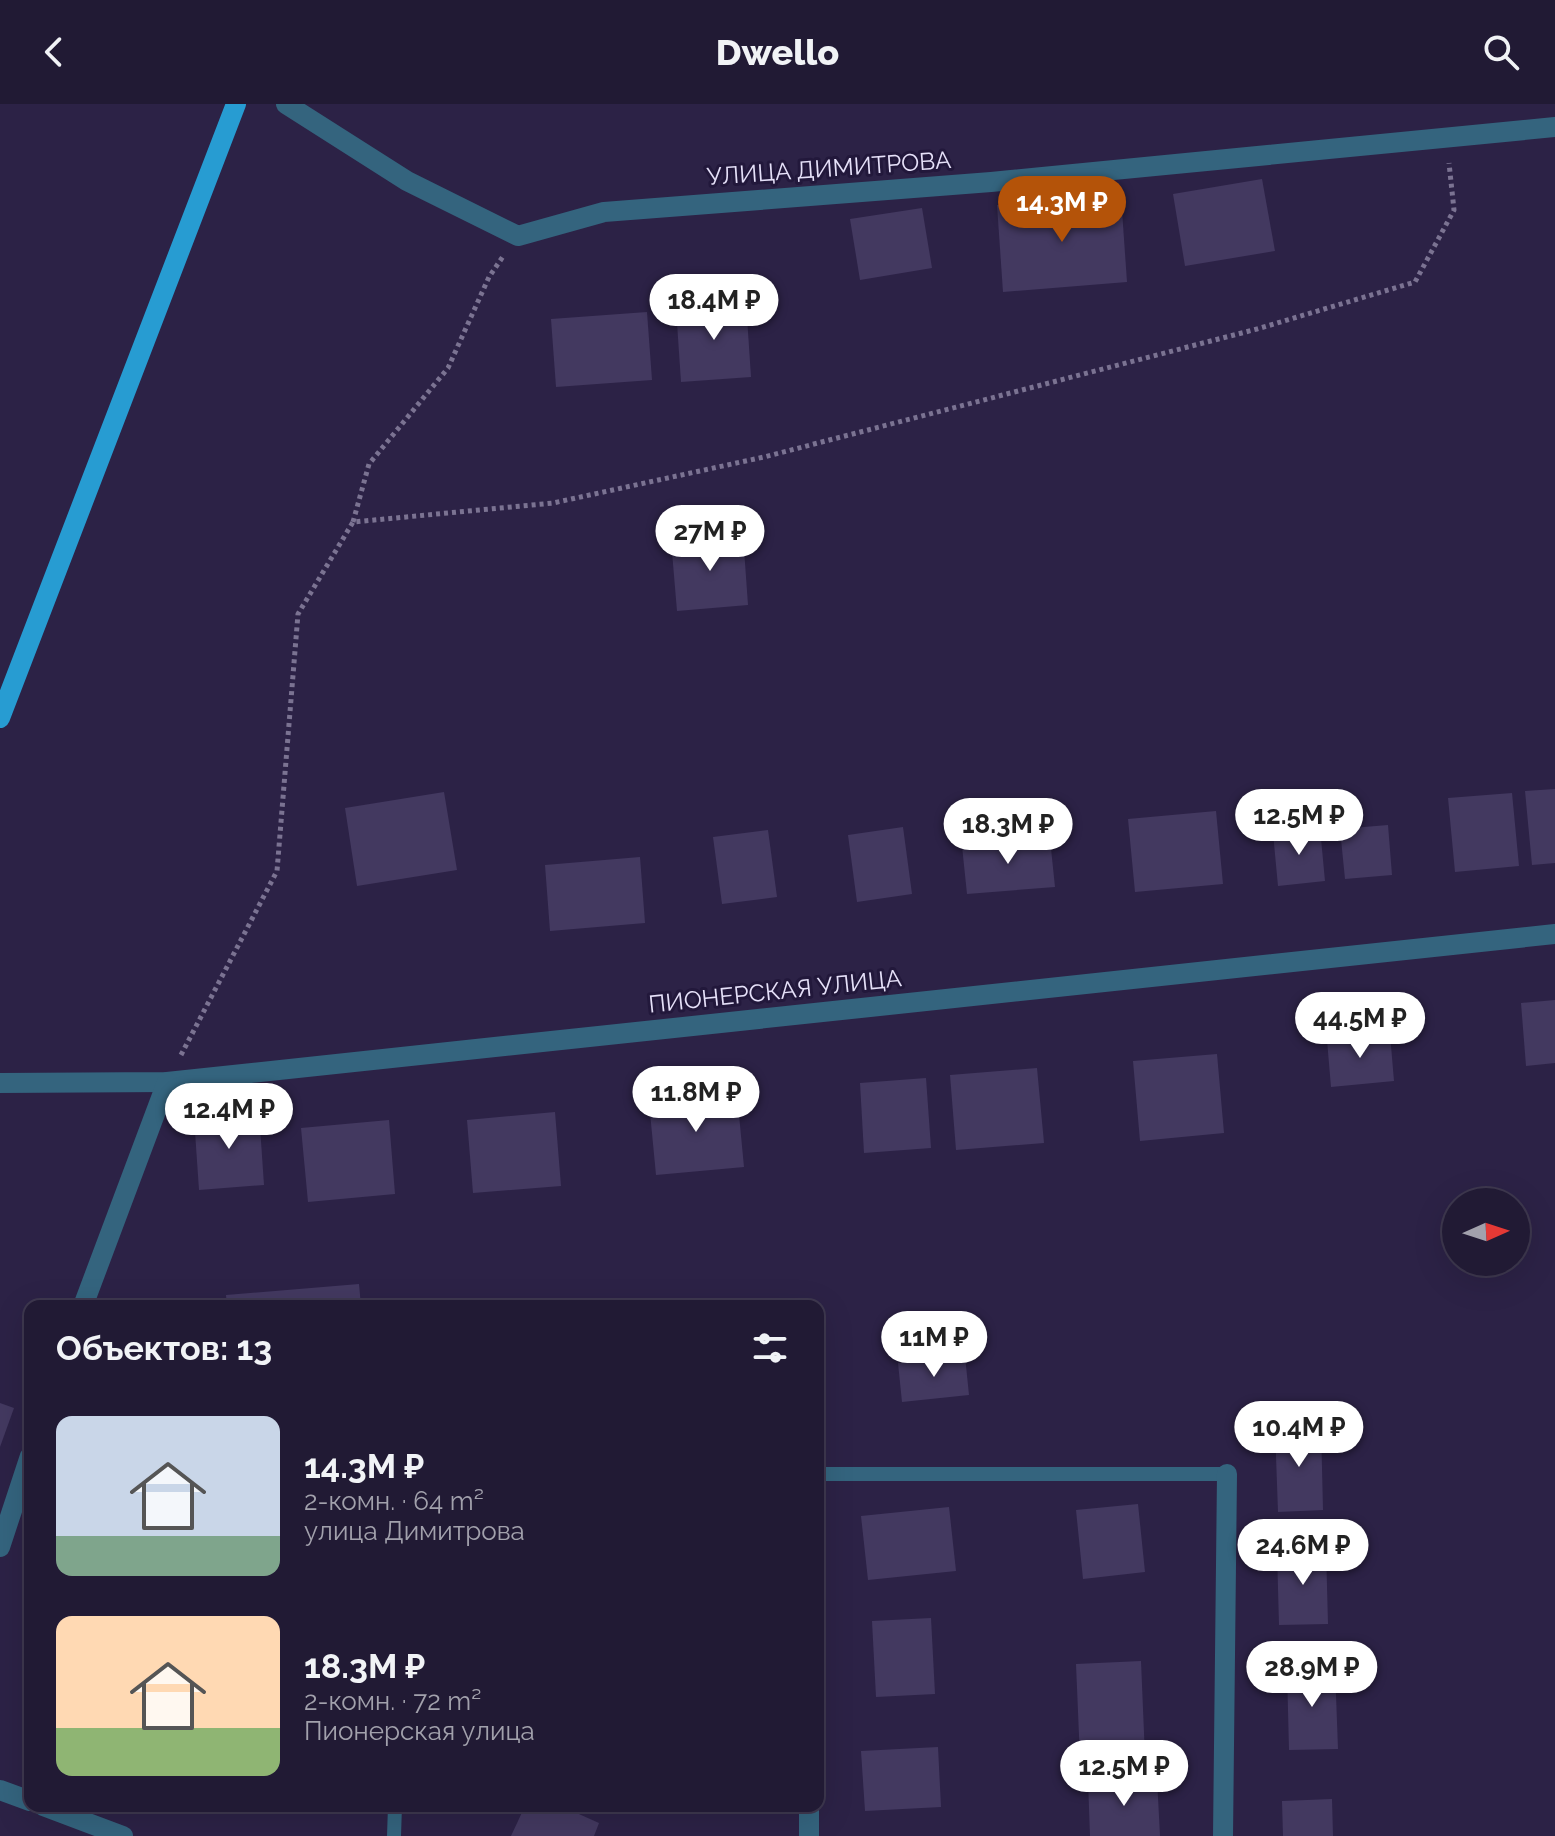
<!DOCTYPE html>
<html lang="ru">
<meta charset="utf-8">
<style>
:root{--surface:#211a34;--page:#2d2740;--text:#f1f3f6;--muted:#a2a1ac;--line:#3e384f;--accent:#b45309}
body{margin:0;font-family:Raleway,sans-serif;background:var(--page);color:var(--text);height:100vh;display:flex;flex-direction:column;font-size:30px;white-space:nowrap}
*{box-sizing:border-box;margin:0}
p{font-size:26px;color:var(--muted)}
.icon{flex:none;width:44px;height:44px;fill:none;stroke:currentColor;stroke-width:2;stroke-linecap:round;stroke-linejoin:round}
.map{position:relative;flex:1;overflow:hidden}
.details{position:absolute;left:24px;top:1196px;width:800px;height:512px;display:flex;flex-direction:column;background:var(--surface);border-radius:16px;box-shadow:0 8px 32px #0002,0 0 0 2px var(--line)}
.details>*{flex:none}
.needle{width:52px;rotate:87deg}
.buttons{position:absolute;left:1442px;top:1084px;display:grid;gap:16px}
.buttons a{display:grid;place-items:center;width:88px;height:88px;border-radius:50%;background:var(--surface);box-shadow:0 8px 32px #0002,0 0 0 2px var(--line);font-size:40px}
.price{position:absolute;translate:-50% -68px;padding:0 18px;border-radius:28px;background:#fff;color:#222;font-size:26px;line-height:52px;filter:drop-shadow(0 2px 4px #0008)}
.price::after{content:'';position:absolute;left:50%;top:48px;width:24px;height:18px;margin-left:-12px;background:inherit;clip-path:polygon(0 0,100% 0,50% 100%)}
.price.active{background:var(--accent);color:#fff}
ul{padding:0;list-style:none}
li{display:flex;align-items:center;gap:24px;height:200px;padding:0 32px}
li span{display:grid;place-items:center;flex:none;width:224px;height:160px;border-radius:16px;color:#555}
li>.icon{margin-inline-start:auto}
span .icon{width:96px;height:96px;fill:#fffc;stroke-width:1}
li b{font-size:34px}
h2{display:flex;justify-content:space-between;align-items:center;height:96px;padding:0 32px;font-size:34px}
header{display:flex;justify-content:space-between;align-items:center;height:104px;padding:0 32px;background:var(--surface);font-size:36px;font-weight:800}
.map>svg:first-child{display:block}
.building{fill:#433960}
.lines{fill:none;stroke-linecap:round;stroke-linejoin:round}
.path{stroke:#7b7392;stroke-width:5;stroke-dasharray:4 4;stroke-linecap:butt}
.service{stroke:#34647e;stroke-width:14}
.minor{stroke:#34647e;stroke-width:20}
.primary{stroke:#279cd2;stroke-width:20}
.labels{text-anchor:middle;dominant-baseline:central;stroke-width:6;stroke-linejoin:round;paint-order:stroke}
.street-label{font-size:24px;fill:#e6e1f9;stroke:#22183b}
</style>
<header><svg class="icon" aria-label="back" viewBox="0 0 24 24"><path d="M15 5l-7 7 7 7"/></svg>Dwello<svg class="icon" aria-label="search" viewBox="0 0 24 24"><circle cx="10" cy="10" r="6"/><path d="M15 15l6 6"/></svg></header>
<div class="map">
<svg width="1555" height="1732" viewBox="0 0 1555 1732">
<rect width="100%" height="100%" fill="#2c2246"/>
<g class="building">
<polygon points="1262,75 1275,147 1185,162 1173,90"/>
<polygon points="1121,92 1127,178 1003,188 997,101"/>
<polygon points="922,104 932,164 860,176 850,115"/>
<polygon points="746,198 751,273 681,278 676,204"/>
<polygon points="647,208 652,276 556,283 551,215"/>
<polygon points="743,431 748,501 677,507 671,436"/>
<polygon points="1555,685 1555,759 1532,761 1525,687"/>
<polygon points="444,688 457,766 357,782 345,704"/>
<polygon points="1512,689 1519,762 1455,768 1448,694"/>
<polygon points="1216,707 1223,780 1135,788 1128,715"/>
<polygon points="1388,721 1392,771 1345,775 1340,725"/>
<polygon points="903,723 912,790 857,798 848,731"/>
<polygon points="1320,724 1325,777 1278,782 1273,729"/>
<polygon points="768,726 777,793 722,800 713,733"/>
<polygon points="1050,735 1055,783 967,790 962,742"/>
<polygon points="640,753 645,819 550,827 545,761"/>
<polygon points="1555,896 1555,959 1526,962 1521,899"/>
<polygon points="1390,930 1394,977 1331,983 1327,936"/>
<polygon points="1217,950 1224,1029 1140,1037 1133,957"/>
<polygon points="1037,964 1044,1039 956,1046 950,971"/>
<polygon points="926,974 931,1044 864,1049 860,979"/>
<polygon points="737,990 744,1063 656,1071 649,998"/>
<polygon points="259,1008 264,1081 199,1086 194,1013"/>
<polygon points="555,1008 561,1082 473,1089 467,1016"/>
<polygon points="389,1016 395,1090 308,1098 301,1024"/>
<polygon points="359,1180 361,1202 227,1202 226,1191"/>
<polygon points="965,1252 969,1291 902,1298 898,1259"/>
<polygon points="0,1299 14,1304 0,1343"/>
<polygon points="1321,1322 1323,1406 1278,1408 1275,1324"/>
<polygon points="1138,1400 1145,1468 1083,1475 1076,1406"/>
<polygon points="949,1403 956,1467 868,1476 861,1412"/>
<polygon points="1326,1445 1328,1520 1279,1521 1277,1447"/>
<polygon points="931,1514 935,1590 876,1593 872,1517"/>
<polygon points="1141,1557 1145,1653 1080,1655 1076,1560"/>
<polygon points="1335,1564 1338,1645 1289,1646 1287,1566"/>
<polygon points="938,1643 941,1703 865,1707 861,1647"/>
<polygon points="1157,1674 1160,1732 1090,1732 1088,1676"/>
<polygon points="1332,1695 1333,1732 1283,1732 1282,1697"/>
<polygon points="525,1702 561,1702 599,1719 594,1732 511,1732"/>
</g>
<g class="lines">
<g class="path">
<polyline points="353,418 369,360 448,264 489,173 504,151"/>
<polyline points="181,951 277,767 298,510 353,418 553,399 764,353 1257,225 1415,178 1454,106 1449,59"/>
</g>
<g class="service">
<polyline points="818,1370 1227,1370"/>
<polyline points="394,1732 395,1702"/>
</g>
<g class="minor">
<polyline points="286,0 407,77 518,132 604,108 991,78 1555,23"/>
<polyline points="0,979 167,978 1555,830"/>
<polyline points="83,1202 167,978"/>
<polyline points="0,1443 30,1352"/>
<polyline points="0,1686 30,1697"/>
<polyline points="43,1702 123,1732"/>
<polyline points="809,1732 809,1702"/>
<polyline points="1223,1732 1227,1370"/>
</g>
<polyline class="primary" points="0,614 236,0"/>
</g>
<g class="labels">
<g class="street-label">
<text transform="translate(829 64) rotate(-4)">УЛИЦА ДИМИТРОВА</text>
<text transform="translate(775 887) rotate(-6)">ПИОНЕРСКАЯ УЛИЦА</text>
</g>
</g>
</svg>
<div class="buttons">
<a><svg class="needle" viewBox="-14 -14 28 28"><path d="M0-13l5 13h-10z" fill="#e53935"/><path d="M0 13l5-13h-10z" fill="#a2a1ac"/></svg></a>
</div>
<b class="price active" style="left:1062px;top:140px">14.3M ₽</b>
<b class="price" style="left:714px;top:238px">18.4M ₽</b>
<b class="price" style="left:710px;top:469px">27M ₽</b>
<b class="price" style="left:1299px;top:753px">12.5M ₽</b>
<b class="price" style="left:1008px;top:762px">18.3M ₽</b>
<b class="price" style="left:1360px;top:956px">44.5M ₽</b>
<b class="price" style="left:696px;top:1030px">11.8M ₽</b>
<b class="price" style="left:229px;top:1047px">12.4M ₽</b>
<b class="price" style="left:934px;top:1275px">11M ₽</b>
<b class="price" style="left:1299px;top:1365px">10.4M ₽</b>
<b class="price" style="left:1303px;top:1483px">24.6M ₽</b>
<b class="price" style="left:1312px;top:1605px">28.9M ₽</b>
<b class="price" style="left:1124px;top:1704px">12.5M ₽</b>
<section class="details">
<h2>Объектов: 13<svg class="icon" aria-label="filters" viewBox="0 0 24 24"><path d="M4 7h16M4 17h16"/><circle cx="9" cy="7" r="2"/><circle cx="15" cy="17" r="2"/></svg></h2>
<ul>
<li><span style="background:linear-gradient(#c9d6e8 75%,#7fa58c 0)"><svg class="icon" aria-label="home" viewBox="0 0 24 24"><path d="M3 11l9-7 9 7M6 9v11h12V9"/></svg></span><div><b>14.3M ₽</b><p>2-комн. · 64 m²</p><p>улица Димитрова</p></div></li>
<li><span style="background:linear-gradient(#ffd9b3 70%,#8fb573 0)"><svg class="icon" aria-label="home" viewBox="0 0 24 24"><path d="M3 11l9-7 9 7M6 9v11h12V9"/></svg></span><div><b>18.3M ₽</b><p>2-комн. · 72 m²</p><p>Пионерская улица</p></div></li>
</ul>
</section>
</div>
